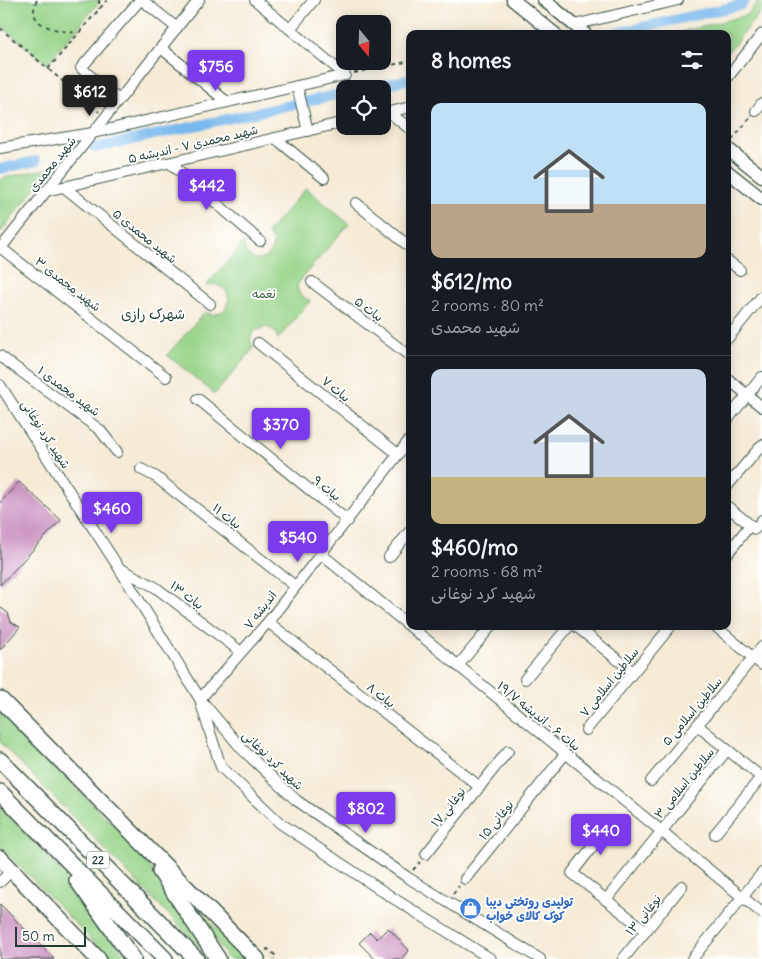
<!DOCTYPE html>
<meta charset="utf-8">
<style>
:root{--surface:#171b24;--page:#242831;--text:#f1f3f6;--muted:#9ea1a6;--line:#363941;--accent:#7c3aed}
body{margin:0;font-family:Delius,"Playpen Sans Arabic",sans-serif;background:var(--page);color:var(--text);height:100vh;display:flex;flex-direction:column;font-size:19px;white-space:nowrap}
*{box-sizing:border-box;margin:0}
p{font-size:16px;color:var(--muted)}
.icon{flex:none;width:28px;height:28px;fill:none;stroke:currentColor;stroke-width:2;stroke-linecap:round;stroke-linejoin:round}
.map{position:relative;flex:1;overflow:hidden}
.panel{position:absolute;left:406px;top:30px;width:325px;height:600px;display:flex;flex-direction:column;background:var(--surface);border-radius:10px;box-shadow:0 2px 12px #0003}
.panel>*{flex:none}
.needle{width:32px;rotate:161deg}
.tools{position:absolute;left:336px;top:15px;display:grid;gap:10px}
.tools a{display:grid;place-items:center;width:55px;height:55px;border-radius:10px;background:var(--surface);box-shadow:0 2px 12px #0003;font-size:25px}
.scale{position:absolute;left:15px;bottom:12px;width:71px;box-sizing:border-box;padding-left:5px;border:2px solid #1f3d34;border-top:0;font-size:14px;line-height:18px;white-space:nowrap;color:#1f3d34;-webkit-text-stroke:4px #fff;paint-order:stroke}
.price{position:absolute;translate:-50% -42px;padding:0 11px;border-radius:5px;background:var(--accent);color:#fff;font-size:16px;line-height:32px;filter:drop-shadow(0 1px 2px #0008)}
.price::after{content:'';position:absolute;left:50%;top:30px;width:15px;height:11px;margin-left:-8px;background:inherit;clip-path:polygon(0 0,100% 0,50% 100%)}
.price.selected{background:#222;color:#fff}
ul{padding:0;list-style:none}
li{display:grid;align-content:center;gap:10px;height:265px;padding:0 25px}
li+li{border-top:1px solid var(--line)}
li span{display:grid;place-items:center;height:155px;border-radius:10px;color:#555}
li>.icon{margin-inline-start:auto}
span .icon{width:90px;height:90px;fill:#fffc;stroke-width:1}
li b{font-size:21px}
h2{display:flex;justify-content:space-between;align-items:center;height:60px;padding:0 25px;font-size:21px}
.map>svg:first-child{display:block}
.green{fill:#97d489;stroke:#5b885e}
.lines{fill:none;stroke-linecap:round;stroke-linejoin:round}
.canal{stroke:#7ab9ed;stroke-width:10}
.building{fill:#ca91bf}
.minor-casing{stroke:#3f574c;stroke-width:12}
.major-casing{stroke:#3f574c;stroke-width:15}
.highway-casing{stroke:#3f574c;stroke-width:18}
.path{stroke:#3f574c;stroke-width:2;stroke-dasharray:4 4;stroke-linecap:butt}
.minor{stroke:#fff;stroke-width:10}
.major{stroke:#fff;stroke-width:12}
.highway{stroke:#fff;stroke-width:15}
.labels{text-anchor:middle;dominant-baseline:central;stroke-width:4;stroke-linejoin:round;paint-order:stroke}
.shield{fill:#fff;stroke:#627771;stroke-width:1}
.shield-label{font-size:11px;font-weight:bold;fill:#1f3d34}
.street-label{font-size:12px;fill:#1f3d34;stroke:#fff}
.park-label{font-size:12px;fill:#3d6349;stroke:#fff}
.shop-label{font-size:12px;font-weight:bold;fill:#366cbe;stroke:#fff;text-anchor:start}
.neighbourhood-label{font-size:14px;fill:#1f3d34;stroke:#fff}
</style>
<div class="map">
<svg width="762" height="959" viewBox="0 0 762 959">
<rect width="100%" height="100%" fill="#fff"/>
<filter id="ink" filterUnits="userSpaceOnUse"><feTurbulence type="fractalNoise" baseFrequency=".02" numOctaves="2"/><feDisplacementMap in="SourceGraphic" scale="10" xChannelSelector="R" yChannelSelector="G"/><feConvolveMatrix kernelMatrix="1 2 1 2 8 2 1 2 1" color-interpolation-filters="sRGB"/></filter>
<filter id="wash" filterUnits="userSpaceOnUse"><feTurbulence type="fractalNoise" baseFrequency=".0096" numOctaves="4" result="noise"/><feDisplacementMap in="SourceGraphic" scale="20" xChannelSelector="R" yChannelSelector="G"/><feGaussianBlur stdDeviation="1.12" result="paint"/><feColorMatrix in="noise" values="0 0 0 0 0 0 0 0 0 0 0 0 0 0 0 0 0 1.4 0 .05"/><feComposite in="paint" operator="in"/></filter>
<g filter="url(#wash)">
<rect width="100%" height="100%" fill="#f5ebd6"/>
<g class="green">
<polygon points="0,0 101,0 47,64 0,25"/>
<polygon points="759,0 762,0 762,10 728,52 728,34 673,34 747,15"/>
<polygon points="51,168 0,233 0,181 3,178"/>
<polygon points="306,188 349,224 299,281 297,287 300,295 310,301 278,339 275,331 267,327 254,331 250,339 253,349 215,394 167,355 205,312 214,315 225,310 229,299 226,290 215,284 206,286 244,242 245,251 253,259 263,259 270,254 274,243 267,233"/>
<polygon points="0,711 132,844 159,879 210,957 0,742"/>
<polygon points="0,806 67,878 128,959 110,959 0,846"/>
<polygon points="190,901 246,959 228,959"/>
<polygon points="102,908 152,959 139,959"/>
</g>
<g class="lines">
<g class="canal">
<polyline points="612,34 741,5 745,0"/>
<polyline points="366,89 410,79"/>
<polyline points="95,148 345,93"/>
<polyline points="0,169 36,161"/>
</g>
</g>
<g id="blocks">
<g class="building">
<polygon points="19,482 61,520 0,585 0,503"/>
<polygon points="0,607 8,613 11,622 20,627 0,650"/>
<polygon points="0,904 54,959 0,959"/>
<polygon points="388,928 409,950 401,959 375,959 359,943 370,932 377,939"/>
</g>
</g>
</g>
<g filter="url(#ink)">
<use href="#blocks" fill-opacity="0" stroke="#3f574c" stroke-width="1"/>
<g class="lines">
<defs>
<g id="minor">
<polyline points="142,0 177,28"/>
<polyline points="255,0 345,75"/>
<polyline points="574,25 678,0"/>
<polyline points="290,29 314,0"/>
<polyline points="161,48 227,102"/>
<polyline points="728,77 762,34"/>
<polyline points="297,86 308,131"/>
<polyline points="119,100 81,68 140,0"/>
<polyline points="756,111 762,103"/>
<polyline points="389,112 410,129"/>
<polyline points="382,114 410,107"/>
<polyline points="275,138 324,178"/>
<polyline points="0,148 93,133 345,75"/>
<polyline points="170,163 260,241"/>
<polyline points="64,187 210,304"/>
<polyline points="46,191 345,122"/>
<polyline points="356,203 410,247"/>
<polyline points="1,248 166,377"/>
<polyline points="0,249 199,0"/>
<polyline points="728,261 740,270"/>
<polyline points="312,282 410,356"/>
<polyline points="728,338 762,296"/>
<polyline points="258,343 398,454"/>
<polyline points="0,356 100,430 117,452"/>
<polyline points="728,379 762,407"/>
<polyline points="0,385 119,568 200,699 242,749 296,800 407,877 540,959"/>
<polyline points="198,399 348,521"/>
<polyline points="728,419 762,377"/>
<polyline points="141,469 156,477 295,586"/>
<polyline points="728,485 762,445"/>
<polyline points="728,507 755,529 762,520"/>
<polyline points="728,553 750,525"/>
<polyline points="321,554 762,913"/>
<polyline points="389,557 410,531"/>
<polyline points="119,568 155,587 236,648"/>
<polyline points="268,622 480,787"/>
<polyline points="576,626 633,672"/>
<polyline points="715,626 762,665"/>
<polyline points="458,666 491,626"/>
<polyline points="525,679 569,626"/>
<polyline points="200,699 268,622 410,439"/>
<polyline points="201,704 221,767 280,823 393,898 491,959"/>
<polyline points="697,725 761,777"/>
<polyline points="586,730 671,626"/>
<polyline points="651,781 762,647"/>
<polyline points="610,824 572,873 646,931"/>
<polyline points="715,834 762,776"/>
<polyline points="426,854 508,751"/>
<polyline points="465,879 565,754"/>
<polyline points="0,882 12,870"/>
<polyline points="606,900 727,750"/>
<polyline points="623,959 682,886"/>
<polyline points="692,959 762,873"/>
</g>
<g id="major">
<polyline points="513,0 555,34"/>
<polyline points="544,0 585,34"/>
<polyline points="728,149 762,176"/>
<polyline points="728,172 762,199"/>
</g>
<g id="highway">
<polyline points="0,699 257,959"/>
<polyline points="0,760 196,959"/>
<polyline points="0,792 165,959"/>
<polyline points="0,858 98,959"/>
<polyline points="160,871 218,959"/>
<polyline points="77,880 133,959"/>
</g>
</defs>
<use href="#minor" class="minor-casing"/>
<use href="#major" class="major-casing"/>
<use href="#highway" class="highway-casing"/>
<g class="path">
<path d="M37,0C23,28 62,31 78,33"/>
<polyline points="99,0 99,9"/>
<polyline points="0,28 99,112"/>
<polyline points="48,69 107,0"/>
<polyline points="354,73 410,61"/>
<polyline points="732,140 750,118"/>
<polyline points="413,870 420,862"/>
<polyline points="453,894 459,886"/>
<polyline points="266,950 268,949 276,956 274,959"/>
</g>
<use href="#minor" class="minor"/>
<use href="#major" class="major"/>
<use href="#highway" class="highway"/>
</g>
</g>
<defs>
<symbol id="shop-disc" viewBox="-11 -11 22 22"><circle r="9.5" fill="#3f7fe0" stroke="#fff"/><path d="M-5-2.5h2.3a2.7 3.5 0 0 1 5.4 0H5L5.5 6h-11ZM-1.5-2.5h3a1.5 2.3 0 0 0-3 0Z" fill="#fff"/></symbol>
</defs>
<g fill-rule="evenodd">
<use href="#shop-disc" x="458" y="896" width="25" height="25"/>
</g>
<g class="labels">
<rect class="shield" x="87" y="851.5" width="22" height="17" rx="4"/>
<g class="shield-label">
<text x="98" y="860">22</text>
</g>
<g class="street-label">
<text transform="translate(193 144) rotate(-13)">شهید محمدی ۷ - اندیشه ۵</text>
<text transform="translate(52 164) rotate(-51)">شهید محمدی</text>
<text transform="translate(145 236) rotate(39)">شهید محمدی ۵</text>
<text transform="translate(68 284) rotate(38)">شهید محمدی ۳</text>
<text transform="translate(369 309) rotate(37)">بیات ۵</text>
<text transform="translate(336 389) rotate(39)">بیات ۷</text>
<text transform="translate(69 391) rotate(37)">شهید محمدی ۱</text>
<text transform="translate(46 434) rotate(57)">شهید کرد نوغانی</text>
<text transform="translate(327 488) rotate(39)">بیات ۹</text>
<text transform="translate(227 516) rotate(38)">بیات ۱۱</text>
<text transform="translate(187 595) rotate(37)">بیات ۱۳</text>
<text transform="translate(260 610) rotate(-52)">اندیشه ۷</text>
<text transform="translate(609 682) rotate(-51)">سلاطین اسلامی ۷</text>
<text transform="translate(381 695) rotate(38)">بیات ۸</text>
<text transform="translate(692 711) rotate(-50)">سلاطین اسلامی ۵</text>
<text transform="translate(539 716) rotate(39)">بیات ۶ - اندیشه ۱۹/۷</text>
<text transform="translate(273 760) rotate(44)">شهید کرد نوغانی</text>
<text transform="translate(684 783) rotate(-51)">سلاطین اسلامی ۳</text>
<text transform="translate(448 807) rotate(-51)">نوغانی ۱۷</text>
<text transform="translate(496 820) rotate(-51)">نوغانی ۱۵</text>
<text transform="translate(643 915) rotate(-51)">نوغانی ۱۳</text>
</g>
<g class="park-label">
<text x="264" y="293">نغمه</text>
</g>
<g class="shop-label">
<text x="486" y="901">تولیدی روتختی دیبا<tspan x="486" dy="14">کوک کالای خواب</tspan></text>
</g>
<g class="neighbourhood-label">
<text x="153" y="314">شهرک رازی</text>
</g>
</g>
</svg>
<div class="tools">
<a><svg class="needle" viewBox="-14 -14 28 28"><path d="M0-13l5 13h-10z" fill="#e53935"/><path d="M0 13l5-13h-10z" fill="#9ea1a6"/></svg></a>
<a><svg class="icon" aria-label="locate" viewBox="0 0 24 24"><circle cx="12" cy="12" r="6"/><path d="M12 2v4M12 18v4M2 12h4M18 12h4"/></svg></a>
</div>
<div class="scale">50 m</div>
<b class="price" style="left:216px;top:92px">$756</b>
<b class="price selected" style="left:90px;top:117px">$612</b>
<b class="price" style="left:207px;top:211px">$442</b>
<b class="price" style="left:281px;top:450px">$370</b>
<b class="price" style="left:112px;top:534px">$460</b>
<b class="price" style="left:298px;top:563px">$540</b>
<b class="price" style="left:366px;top:834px">$802</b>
<b class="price" style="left:601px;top:856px">$440</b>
<section class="panel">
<h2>8 homes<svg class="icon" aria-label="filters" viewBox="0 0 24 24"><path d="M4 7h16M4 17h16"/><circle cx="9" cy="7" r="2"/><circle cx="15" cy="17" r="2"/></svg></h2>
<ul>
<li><span style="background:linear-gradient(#bfe0f5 65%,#b9a48a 0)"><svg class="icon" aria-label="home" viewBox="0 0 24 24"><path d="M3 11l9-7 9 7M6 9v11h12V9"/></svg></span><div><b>$612/mo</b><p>2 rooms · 80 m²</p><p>شهید محمدی</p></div></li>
<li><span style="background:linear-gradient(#c9d6e8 70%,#c2b280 0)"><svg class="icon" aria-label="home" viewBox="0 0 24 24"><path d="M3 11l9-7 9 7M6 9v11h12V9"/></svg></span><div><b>$460/mo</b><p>2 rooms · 68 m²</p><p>شهید کرد نوغانی</p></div></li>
</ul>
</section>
</div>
